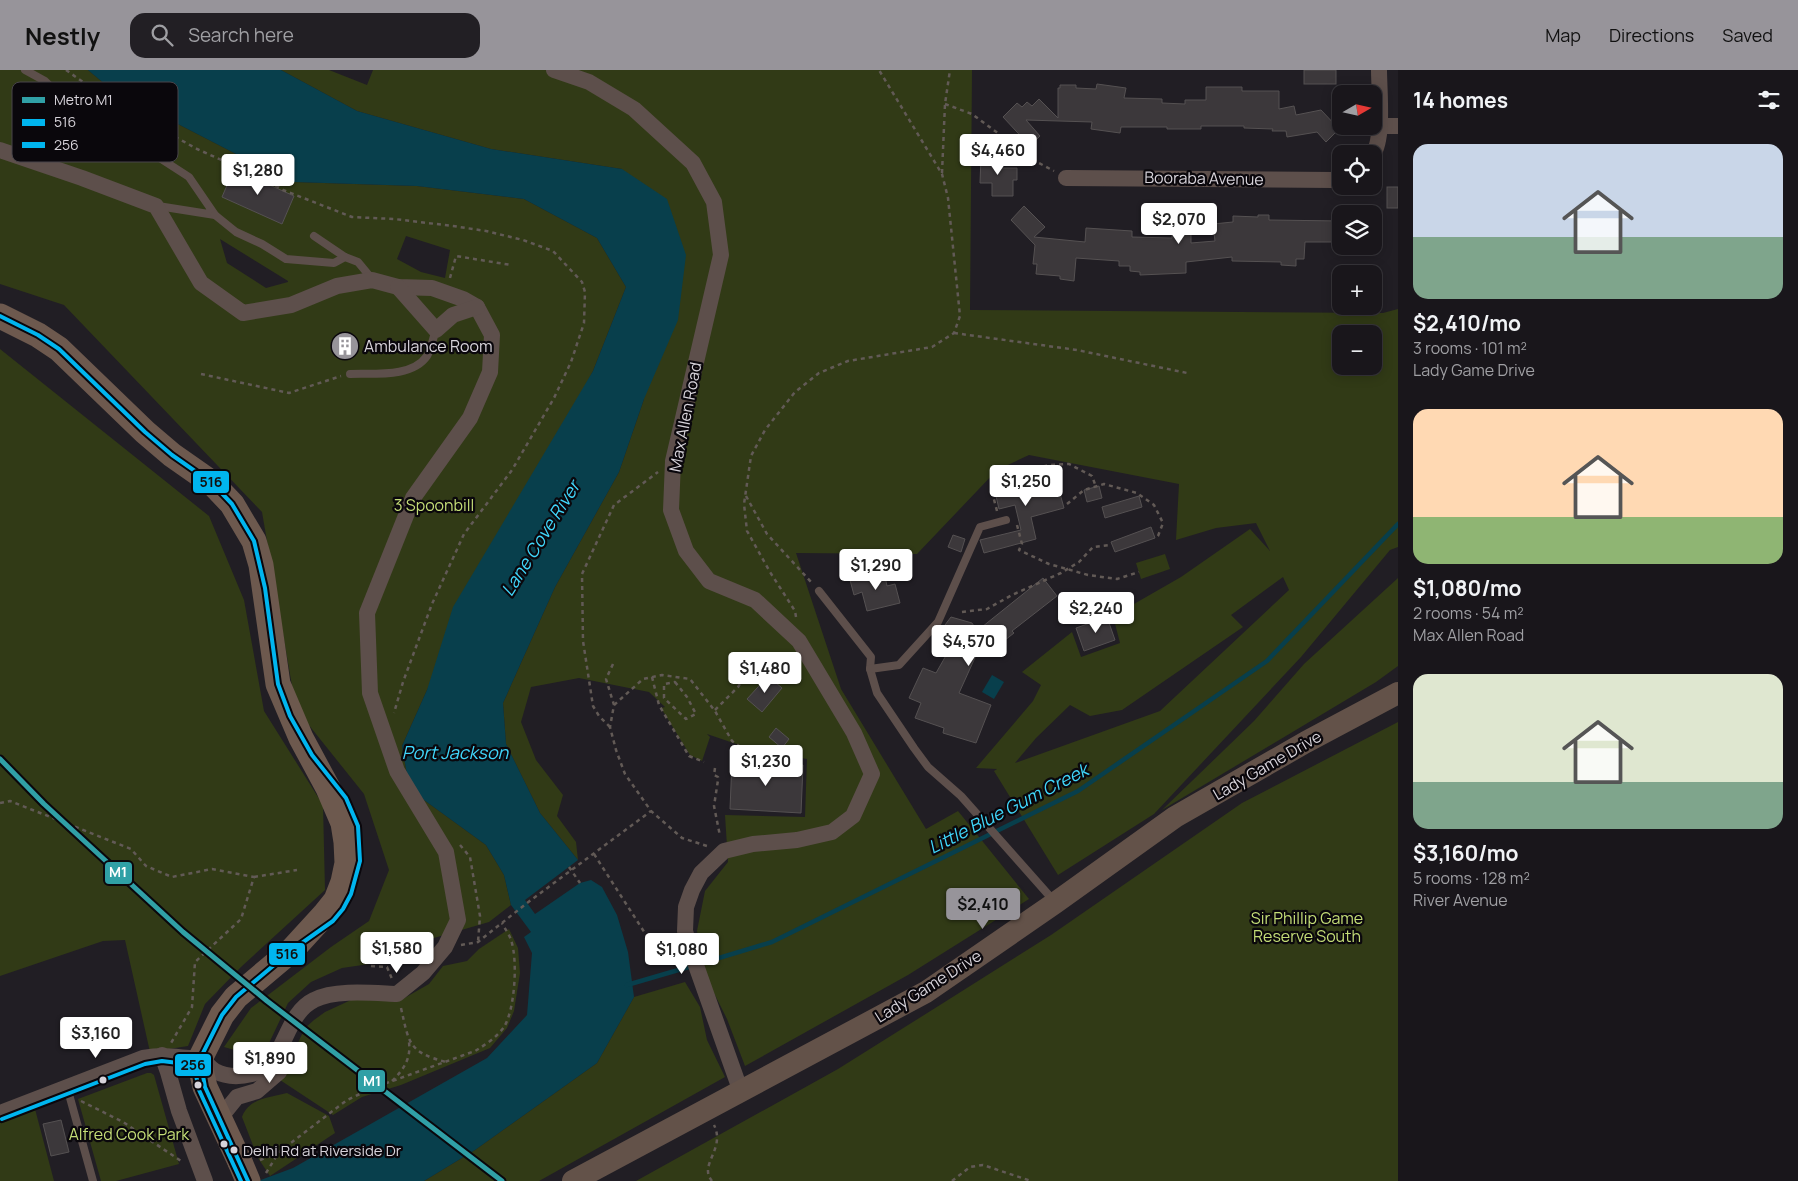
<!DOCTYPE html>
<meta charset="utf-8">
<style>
:root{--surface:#19161b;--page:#221f24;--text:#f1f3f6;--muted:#9f9fa3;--line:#37353a;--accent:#97949a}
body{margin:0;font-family:Manrope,sans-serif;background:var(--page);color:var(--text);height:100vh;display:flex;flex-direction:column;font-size:19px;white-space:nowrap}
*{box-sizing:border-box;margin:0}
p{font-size:16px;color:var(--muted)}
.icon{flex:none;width:28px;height:28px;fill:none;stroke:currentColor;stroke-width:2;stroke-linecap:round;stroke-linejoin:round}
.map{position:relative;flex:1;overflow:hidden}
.side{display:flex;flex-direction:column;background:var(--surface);width:400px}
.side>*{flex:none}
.needle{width:32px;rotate:81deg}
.buttons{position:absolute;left:1332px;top:15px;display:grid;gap:10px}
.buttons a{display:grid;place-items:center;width:50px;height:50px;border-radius:10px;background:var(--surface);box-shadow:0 2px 12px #0003,0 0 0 1px var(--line);font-size:25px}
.price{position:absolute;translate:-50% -42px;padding:0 11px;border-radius:5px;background:#fff;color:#222;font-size:16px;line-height:32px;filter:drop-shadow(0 1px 2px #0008)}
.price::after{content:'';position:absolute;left:50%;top:30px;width:15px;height:11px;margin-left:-8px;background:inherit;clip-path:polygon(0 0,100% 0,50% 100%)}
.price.active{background:var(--accent);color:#111}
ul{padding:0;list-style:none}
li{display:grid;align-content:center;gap:10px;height:265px;padding:0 15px}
li span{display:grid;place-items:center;height:155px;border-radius:15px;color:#555}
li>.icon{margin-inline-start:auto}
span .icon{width:90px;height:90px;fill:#fffc;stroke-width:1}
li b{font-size:21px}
h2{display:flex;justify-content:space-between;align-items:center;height:60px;padding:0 15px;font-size:21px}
header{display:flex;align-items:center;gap:30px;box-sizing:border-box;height:70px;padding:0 25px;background:var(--accent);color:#111}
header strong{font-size:24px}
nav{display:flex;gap:28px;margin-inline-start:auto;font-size:18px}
.search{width:350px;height:45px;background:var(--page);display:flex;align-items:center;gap:12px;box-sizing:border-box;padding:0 18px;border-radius:15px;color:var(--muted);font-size:19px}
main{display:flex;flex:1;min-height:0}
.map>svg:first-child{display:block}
.green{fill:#313a16;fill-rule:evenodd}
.water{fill:#083f4c}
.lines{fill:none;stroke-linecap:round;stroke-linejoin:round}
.stream{stroke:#083f4c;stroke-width:4.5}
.building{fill:#3c383b;stroke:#555152}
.path{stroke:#625a56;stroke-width:2.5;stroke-dasharray:4 4;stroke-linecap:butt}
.lane{stroke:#5d4f4b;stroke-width:8}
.street{stroke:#5d4f4b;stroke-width:16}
.secondary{stroke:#635249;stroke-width:22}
.primary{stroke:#6d594e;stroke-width:25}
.primary-bridge{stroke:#6d594e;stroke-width:25}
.bus-1-casing{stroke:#0a070c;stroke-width:8}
.bus-2-casing{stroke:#0a070c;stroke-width:8}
.bus-1{stroke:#00b5ef;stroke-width:4}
.bus-2{stroke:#00b5ef;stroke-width:4}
.metro-1-casing{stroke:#0a070c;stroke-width:9}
.metro-1{stroke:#30a0a6;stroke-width:5}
.bus-dot{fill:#d7d3da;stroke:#0a070c;stroke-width:2}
.labels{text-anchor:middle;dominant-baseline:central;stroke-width:4.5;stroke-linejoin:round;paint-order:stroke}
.bus-label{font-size:15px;fill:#d7d3da;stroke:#0a070c;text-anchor:start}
.street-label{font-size:16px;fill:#d7d3da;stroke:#0a070c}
.poi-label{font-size:16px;fill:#d7d3da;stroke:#0a070c;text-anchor:start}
.park-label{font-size:16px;fill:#c4dd77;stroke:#0a070c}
.water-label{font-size:18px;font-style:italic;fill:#40d6fa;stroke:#0a070c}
.key{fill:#0a070c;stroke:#48444a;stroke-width:1}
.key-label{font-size:14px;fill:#d7d3da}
.line-badge{stroke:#0a070c;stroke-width:2}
.badge-label{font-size:14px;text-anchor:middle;font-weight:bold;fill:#fff}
.pale-badge-label{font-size:14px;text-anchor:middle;font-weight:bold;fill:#111}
</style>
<header>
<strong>Nestly</strong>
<div class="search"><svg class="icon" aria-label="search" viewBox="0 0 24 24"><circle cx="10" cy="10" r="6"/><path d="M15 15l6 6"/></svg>Search here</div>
<nav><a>Map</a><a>Directions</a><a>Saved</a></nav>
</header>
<main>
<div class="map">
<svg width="1398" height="1111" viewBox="0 0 1398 1111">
<rect width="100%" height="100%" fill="#211e24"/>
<g class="green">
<path d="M0,0H88L112,20L265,99L264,102L294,112L417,116L524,129L597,168L626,217L593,301L427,620L402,676L408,710L424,730L486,775L504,805L511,835L489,852L427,870L390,891L342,898L311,912L288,933L262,988L224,977L251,938L331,877L369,851L389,800L364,724L296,639L262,442L64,235L0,214ZM406,166L450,180L445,208L421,202L397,189ZM220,169L288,211V212L266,218L227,193Z"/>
<path d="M281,0H329L367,15L373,0H972L970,240L1383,243L1398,239V477L1390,480L1301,587L1154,744L1058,805L994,701L997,699L976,698L1033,631L1041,615L1022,602L1072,562L1081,587L1120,573L1113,546L1181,507L1250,459L1270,481L1256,453L1216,458L1176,470L1179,414L1029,385L997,400L917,484L796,483L841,619L926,759L958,741L1029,829L908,905L745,996L727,949L707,909L697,861L705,821L728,792L725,745L805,747L807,689L751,679L707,664L710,667L702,691L690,685L661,638L665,637L649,622L579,608L531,617L521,652L536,690L563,725L557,746L576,772L578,790L540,743L506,674L503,633L555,517L619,402L644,329L622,99L491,79L357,41ZM1341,264H1374V296H1341ZM1283,507L1289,520L1160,641L1015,693L1036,668L1070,635L1090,646L1122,640L1243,557L1231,545Z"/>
<polygon points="0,279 209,446 244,530 264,641 323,735 325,820 241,897 205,934 188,976 150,982 125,870 103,871 0,906"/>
<polygon points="1165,484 1170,499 1141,509 1136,493"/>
<polygon points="1398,508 1398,596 1376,612 1162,740 1254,651 1304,594"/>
<polygon points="1398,652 1398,1111 636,1111 838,999 940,935 1051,865 1242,733"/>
<polygon points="509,859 518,878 520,903 514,941 507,958 490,978 401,1015 362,1027 333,1045 280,1010 305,958 314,950 325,942 351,930 401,930 429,914 443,896 467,891 479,879"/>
<polygon points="685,912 700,937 707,970 725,1007 539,1111 424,1111 475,1080 597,993 634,927"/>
<polygon points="147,1003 151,1003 154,1005 179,1094 116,1111 101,1111 78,1029"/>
<path d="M287,1023L329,1046L335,1063L270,1106L258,1088L242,1047C249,1028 269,1028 287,1023Z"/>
<polygon points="35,1039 54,1111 0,1111 0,1053"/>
</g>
<g class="water">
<polygon points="88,0 281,0 357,41 491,79 622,99 667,129 686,185 678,250 644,329 619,402 555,517 503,633 506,674 540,743 578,790 525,830 535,844 580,813 591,810 602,817 617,845 628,882 634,927 597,993 475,1080 424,1111 258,1111 293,1098 487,988 527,945 532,883 524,867 531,862 511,835 504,805 486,775 424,730 408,710 402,676 427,620 453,537 593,301 626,217 597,168 524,129 417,116 294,112 264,102 265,99 112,20"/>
<polygon points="992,605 1004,612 994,629 982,622"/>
</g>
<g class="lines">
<g class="stream">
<polyline points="699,894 772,872 1078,721 1267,591 1398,454"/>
<polyline points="627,915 692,896"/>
</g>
</g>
<g class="building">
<rect x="1304" y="0" width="32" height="14"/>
<polygon points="1097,14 1126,18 1124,28 1162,29 1162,33 1185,34 1185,30 1206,30 1206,17 1242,17 1242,21 1279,21 1279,39 1294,36 1296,45 1321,40 1339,59 1326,72 1317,62 1287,67 1286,61 1272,61 1273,59 1244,58 1244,56 1201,56 1201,59 1167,59 1167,57 1121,57 1120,63 1091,59 1092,52 1026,50 1040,66 1030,76 1003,47 1017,33 1022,37 1027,32 1032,36 1039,29 1058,48 1058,18 1060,18 1060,15 1076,15 1076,18 1096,19"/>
<polygon points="981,87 1001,87 1001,98 1017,98 1017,110 1013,110 1013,126 992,126 992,113 980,113"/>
<polygon points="234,99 294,126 282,154 222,127"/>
<rect x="1387" y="117" width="11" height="21"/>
<polygon points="1024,136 1045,157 1034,167 1085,172 1086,158 1132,161 1132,167 1172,168 1172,163 1191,163 1191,173 1215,171 1213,154 1233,152 1233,146 1258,147 1258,145 1269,145 1269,150 1341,151 1341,172 1305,172 1304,189 1296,189 1296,196 1281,195 1281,192 1232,191 1232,187 1186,192 1186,203 1140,205 1140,202 1130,201 1130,196 1119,196 1119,191 1076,188 1074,211 1060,209 1060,206 1036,204 1037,194 1033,194 1035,175 1011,150"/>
<polygon points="1048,399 1053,422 1059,420 1064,438 1031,447 1036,469 984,483 980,470 1021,460 1015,435 999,439 996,426 1014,422 1010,406"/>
<polygon points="1099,416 1102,428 1087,432 1084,420"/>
<polygon points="1139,426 1142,437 1105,448 1102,437"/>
<polygon points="1151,457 1155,468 1115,482 1111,472"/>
<polygon points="953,465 965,469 961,482 948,477"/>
<polygon points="884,502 887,516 895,514 900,533 867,541 862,522 854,525 850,510"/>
<polygon points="1043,508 1057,526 1012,561 1014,563 1000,574 988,559 959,623 991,635 976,673 943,663 944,658 915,648 921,633 909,628 923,598 936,603 948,582 936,567 951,547 972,553 977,561"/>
<polygon points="1107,547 1115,570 1084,581 1076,558"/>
<polygon points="768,606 782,618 762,642 747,629"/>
<polygon points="776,658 789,669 782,678 769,667"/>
<polygon points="732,691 803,695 801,743 730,739"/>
<polygon points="61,1050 69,1082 51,1086 43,1054"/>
</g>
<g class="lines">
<g class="path">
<polyline points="66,0 114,34 140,47 197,79 266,110 283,120 352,147 394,149 453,156 486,161 523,170 553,181 582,212 585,222 584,253 571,292 554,328 512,400 464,464 432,534 403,612 394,643"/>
<polyline points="945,34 972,44 1037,92 1054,101"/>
<polyline points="942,103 945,34 950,0"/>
<polyline points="450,208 456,186 511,195"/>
<polyline points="954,263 1077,280 1187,303"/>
<polyline points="201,304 289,323 341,306"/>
<polyline points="746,426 767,464 812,513"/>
<polyline points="1067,434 1084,420 1104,414 1137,423 1154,435 1163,453 1158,466 1155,468"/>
<polyline points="997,441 992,422 1006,419 1005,404 1050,395 1069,394 1092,406 1096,417"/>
<polyline points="1017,455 1022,474 1019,480 1049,494 1088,505 1117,509 1139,502"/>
<polyline points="962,542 987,539 1012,525 1061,503 1079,492 1093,477 1109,475"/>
<polyline points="796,547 795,541 770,502 747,461 744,434 751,386 765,360 795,322 819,303 848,291 932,277 954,263 960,246 948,128 942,104 879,0"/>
<polyline points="613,594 606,609 614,635 610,657 616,680 625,704 651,741 682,768 707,776"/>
<polyline points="652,607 659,635 689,686 704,692"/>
<polygon points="675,612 687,627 696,644 686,649 664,628 664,614"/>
<polyline points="614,635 643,609 662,605 690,609 715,641 732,671 749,683 802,679"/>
<polyline points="715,640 738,617 743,609 742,600"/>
<polyline points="610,657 599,646 593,636 583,571 582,504 614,435 658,402"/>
<polyline points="715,698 714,705 718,707 718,710 714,736 720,766"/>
<polyline points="0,733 10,731 131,779 146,796 172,807 212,799 254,807 241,849 195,892 192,937 171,973"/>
<polyline points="460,775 470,787 480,846 478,872"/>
<polyline points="594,784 650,871 670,883 677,883"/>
<polyline points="569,797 580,813"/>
<polyline points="254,807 297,800"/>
<polyline points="461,875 478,872 527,833 651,741"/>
<polyline points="371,896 387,897 392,909"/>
<path d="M401,938C409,973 408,982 446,992"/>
<path d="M392,1011C404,999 411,989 409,972"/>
<polyline points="81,1031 123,1052 181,1091"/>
<polyline points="260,1090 278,1083"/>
<path d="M266,1103L279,1082L347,1030L373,1018L475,981C485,975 497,967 504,957C515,939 518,890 511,870C509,864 505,859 502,853"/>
<path d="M712,1111C698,1095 726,1079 714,1055"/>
<polyline points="952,1111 970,1097 983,1095 1031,1111"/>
</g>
<g class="lane">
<polyline points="25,0 45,11 82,47 155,85 189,107 215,145 158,136"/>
<polyline points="215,145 236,162 262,174 286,189 334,193 345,187 358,192 372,209"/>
<polyline points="314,166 345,187"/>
<path d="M350,304C373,303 412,308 427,286C431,279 433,268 436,260"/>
<polyline points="819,521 871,587 870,599 877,623 914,678 928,697 961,726 1054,831"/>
<polyline points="870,599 899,595 938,552 980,457 1006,450"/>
<polyline points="67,1017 93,1111"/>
</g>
<g class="street">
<polyline points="554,0 589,12 634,39 693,93 714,132 721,185 673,391 671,440 686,481 709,511 755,530 799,571 854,663 872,704 853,746 832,762 797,770 753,774 724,781 701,803 692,820 686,837 685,861 692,884 741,1022"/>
<polyline points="1380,56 1398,56"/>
<path d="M0,80L82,108L156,136L201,213L243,243L291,235L337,216L372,210L398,217L432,218L463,229L477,237L492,265L490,302L470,348L413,428L367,543L370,623L397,701L446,782L458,850L445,877L423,903L397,924C373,923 335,919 314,930C283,945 286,996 252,1004C240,1007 226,1007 215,1001C209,998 206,991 200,989C198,987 192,988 189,988C172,986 160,985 143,988L0,1043"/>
<path d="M1373,84C1384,69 1379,19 1379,0"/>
<polyline points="1066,108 1334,110 1341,108"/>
<polyline points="398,217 436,260 453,245 477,237"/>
<polyline points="162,985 168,1002 179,1041 205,1111"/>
<polyline points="220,1048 237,1027 257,1021 279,1002 289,979"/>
</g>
<polyline class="secondary" points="573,1111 926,922 1055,833 1175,747 1306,672 1398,623"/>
<polyline class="primary" points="0,246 38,265 59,279 145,362 172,385 212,413 232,434 254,471 261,495 278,614 301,668 328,718 343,753 346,772 347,793 343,812 336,830 324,845 292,880 236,927 222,945 200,989 200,995 205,1017 240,1092"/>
<polyline class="primary-bridge" points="240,1092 248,1111"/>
<defs>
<polyline id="bus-1" points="0,246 38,265 59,279 145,362 172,385 212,413 232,434 254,471 265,518 278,614 290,646 312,685 346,728 358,756 360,791 351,824 343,839 333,851 292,880 236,927 222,945 200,989 205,1017 248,1111"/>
<polyline id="bus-2" points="2,1049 145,994 162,991 194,995 199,1020 241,1111"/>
</defs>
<use href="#bus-1" class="bus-1-casing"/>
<use href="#bus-2" class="bus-2-casing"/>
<use href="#bus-1" class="bus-1"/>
<use href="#bus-2" class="bus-2"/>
<defs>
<polyline id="metro-1" points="0,689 44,734 183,862 267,931 502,1111"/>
</defs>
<use href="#metro-1" class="metro-1-casing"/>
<use href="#metro-1" class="metro-1"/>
</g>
<defs>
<symbol id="building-disc" viewBox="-11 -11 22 22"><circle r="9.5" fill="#97949a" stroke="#0a070c"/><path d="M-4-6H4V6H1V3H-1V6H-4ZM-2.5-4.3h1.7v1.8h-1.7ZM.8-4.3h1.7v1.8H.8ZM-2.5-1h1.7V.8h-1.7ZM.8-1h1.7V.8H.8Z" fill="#fff"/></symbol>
</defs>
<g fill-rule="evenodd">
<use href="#building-disc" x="329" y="260" width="32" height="32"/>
</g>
<g class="bus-dot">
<circle cx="103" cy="1010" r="4.5"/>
<circle cx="198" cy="1015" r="4.5"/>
<circle cx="224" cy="1074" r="4.5"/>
<circle cx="234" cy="1080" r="4.5"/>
</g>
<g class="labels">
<g class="bus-label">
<text x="243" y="1080">Delhi Rd at Riverside Dr</text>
</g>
<g class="street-label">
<text transform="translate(1204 108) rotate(1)">Booraba Avenue</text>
<text transform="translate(685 347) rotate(-79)">Max Allen Road</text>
<text transform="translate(1267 695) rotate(-30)">Lady Game Drive</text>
<text transform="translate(928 916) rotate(-32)">Lady Game Drive</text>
</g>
<g class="poi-label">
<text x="364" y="276">Ambulance Room</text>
</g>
<g class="park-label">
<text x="434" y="435">3 Spoonbill</text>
<text x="1307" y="848">Sir Phillip Game<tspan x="1307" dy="18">Reserve South</tspan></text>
<text x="129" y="1064">Alfred Cook Park</text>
</g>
<g class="water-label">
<text transform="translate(540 468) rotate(-58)">Lane Cove River</text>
<text x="455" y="682">Port Jackson</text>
<text transform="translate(1008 738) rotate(-27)">Little Blue Gum Creek</text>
</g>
</g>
<rect x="12" y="12" width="166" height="80" rx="8" class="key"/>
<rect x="22" y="27" width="23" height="6" fill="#30a0a6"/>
<rect x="22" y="49" width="23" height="7" fill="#00b5ef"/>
<rect x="22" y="72" width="23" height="6" fill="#00b5ef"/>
<g class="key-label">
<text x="54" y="35">Metro M1</text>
<text x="54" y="57">516</text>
<text x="54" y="80">256</text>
</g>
<g class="line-badge">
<rect x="192" y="400" width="38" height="24" rx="5" fill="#00b5ef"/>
<rect x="104" y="791" width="29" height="24" rx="5" fill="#30a0a6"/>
<rect x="268" y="872" width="38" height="24" rx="5" fill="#00b5ef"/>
<rect x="174" y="983" width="38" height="24" rx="5" fill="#00b5ef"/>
<rect x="357" y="999" width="29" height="24" rx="5" fill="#30a0a6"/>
</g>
<g class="badge-label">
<text x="118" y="807">M1</text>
<text x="372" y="1016">M1</text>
</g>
<g class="pale-badge-label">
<text x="211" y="417">516</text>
<text x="287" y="889">516</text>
<text x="193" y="1000">256</text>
</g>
</svg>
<div class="buttons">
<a><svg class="needle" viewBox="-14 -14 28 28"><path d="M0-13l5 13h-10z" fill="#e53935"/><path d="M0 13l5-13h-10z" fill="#9f9fa3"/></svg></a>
<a><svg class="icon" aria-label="locate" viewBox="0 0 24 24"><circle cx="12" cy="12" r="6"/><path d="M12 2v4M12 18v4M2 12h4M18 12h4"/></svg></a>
<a><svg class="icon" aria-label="layers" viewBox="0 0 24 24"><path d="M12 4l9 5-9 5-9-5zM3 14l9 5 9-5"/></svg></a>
<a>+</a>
<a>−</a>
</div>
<b class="price" style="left:998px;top:106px">$4,460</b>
<b class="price" style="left:258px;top:126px">$1,280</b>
<b class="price" style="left:1179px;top:175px">$2,070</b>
<b class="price" style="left:1026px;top:437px">$1,250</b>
<b class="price" style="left:876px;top:521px">$1,290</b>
<b class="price" style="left:1096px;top:564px">$2,240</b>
<b class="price" style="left:969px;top:597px">$4,570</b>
<b class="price" style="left:765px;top:624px">$1,480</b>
<b class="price" style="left:766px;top:717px">$1,230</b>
<b class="price active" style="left:983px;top:860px">$2,410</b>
<b class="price" style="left:397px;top:904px">$1,580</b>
<b class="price" style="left:682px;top:905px">$1,080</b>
<b class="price" style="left:96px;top:989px">$3,160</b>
<b class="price" style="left:270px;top:1014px">$1,890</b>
</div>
<section class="side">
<h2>14 homes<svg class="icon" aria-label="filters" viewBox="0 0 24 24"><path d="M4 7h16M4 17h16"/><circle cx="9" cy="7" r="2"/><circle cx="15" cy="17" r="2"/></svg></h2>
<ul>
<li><span style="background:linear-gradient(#c9d6e8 60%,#7fa58c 0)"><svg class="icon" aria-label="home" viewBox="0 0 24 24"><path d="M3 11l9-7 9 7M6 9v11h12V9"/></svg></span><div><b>$2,410/mo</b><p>3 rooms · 101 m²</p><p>Lady Game Drive</p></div></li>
<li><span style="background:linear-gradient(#ffd9b3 70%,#8fb573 0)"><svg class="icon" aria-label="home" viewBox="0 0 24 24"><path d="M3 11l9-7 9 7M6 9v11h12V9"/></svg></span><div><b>$1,080/mo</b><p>2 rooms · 54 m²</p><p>Max Allen Road</p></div></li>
<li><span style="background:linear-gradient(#dfe7d0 70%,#7fa58c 0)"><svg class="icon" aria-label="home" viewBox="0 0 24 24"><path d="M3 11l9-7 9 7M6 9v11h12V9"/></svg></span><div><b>$3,160/mo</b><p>5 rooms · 128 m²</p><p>River Avenue</p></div></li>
</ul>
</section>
</main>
